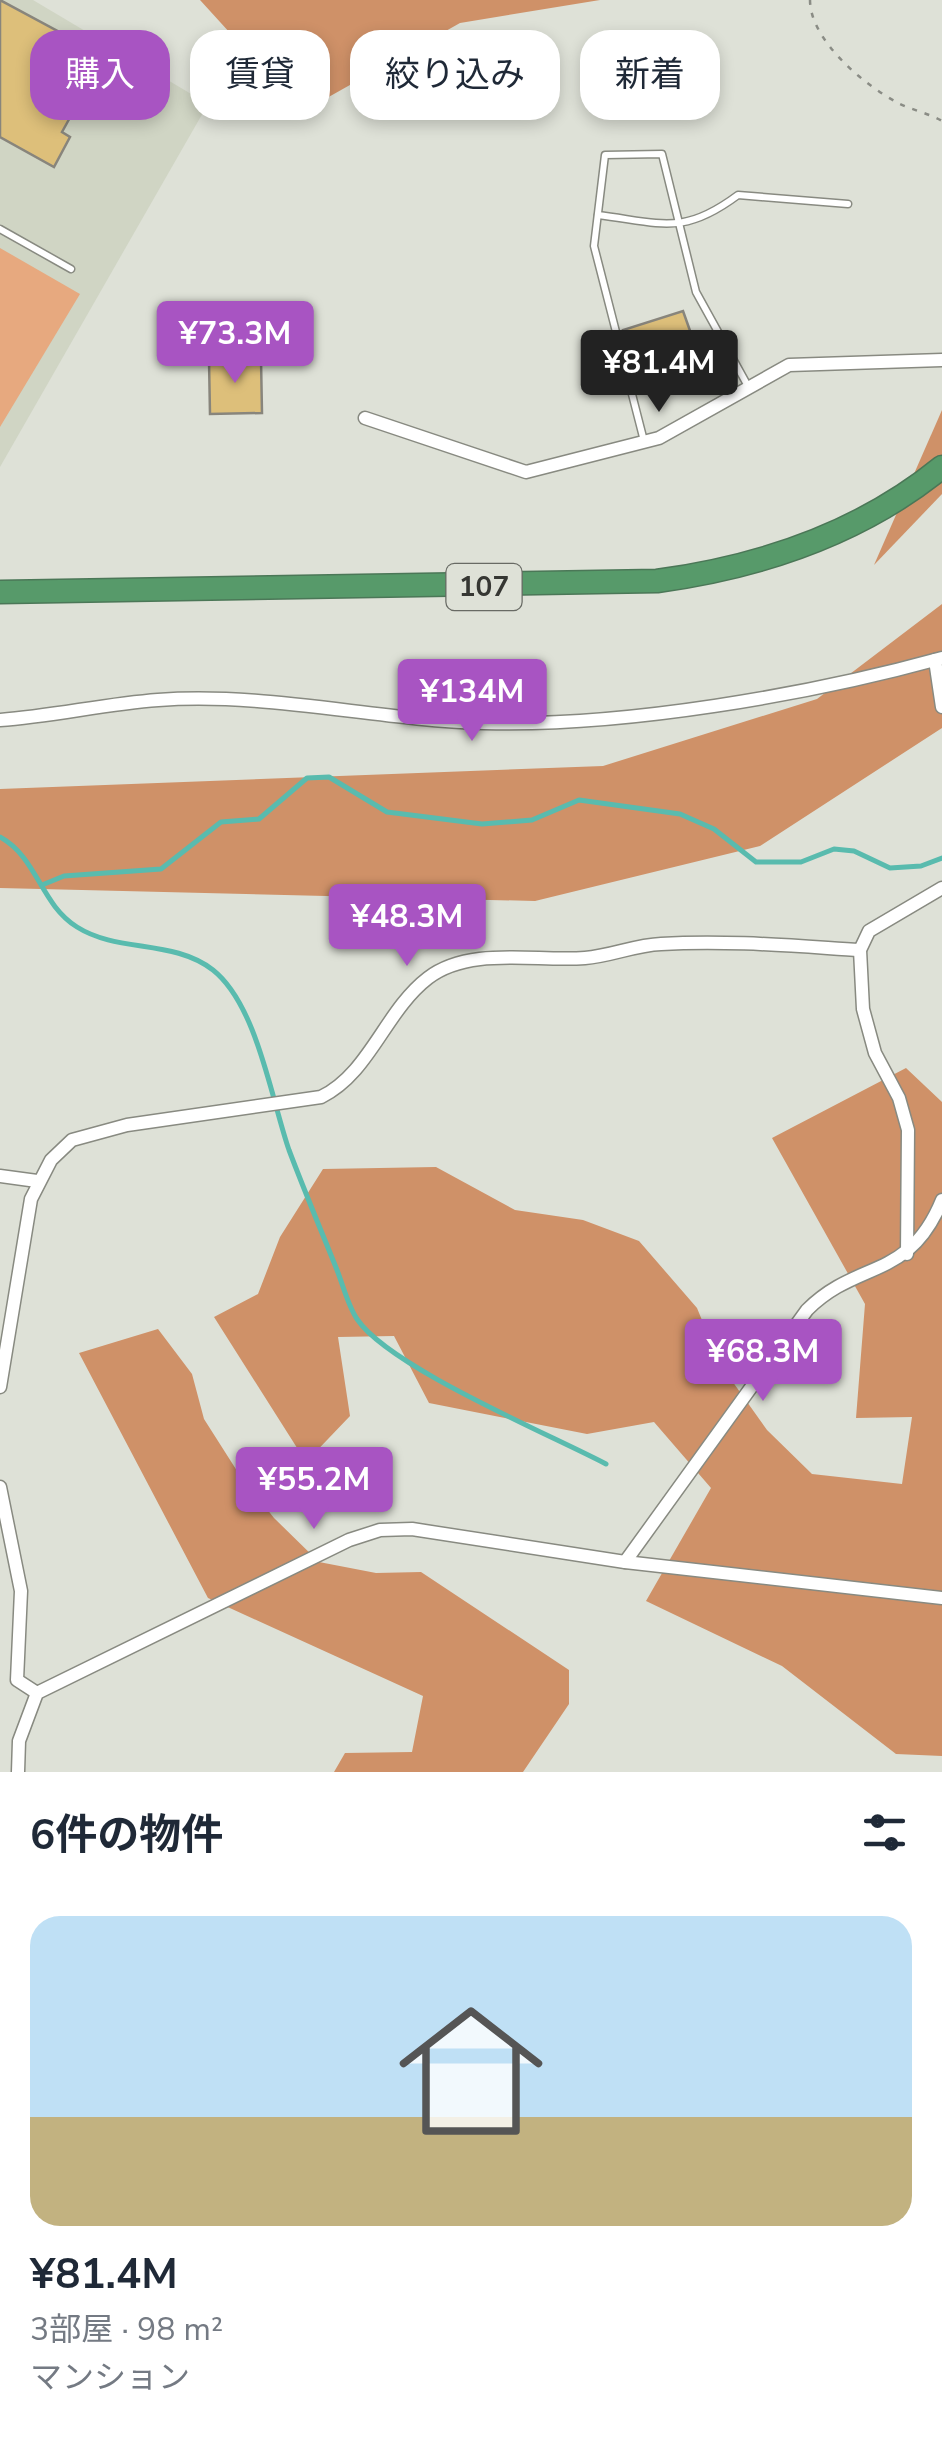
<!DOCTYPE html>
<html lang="ja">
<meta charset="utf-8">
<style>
:root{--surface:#fff;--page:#f6f6f7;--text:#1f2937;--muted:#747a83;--line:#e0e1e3;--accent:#a854c2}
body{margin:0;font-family:"Nunito Sans","Noto Sans JP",sans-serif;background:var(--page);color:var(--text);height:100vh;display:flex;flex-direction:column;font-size:38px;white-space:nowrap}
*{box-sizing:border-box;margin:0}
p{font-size:32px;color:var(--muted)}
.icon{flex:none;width:55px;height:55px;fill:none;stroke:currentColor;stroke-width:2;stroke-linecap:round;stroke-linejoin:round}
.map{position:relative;height:1772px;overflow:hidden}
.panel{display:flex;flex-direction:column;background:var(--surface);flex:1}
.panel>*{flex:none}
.guide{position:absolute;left:30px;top:30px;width:882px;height:90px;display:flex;gap:20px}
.price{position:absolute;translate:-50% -85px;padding:0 22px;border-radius:10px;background:var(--accent);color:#fff;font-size:32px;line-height:65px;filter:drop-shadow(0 2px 5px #0008)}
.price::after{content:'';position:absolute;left:50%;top:60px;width:30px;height:22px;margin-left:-15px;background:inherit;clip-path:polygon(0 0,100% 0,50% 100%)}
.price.current{background:#222;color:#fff}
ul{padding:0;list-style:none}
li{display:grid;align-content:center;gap:20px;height:530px;padding:0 30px}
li+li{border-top:2px solid var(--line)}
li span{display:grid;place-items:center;height:310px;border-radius:30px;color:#555}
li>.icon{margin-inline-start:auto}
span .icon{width:180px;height:180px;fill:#fffc;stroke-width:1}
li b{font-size:42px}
h2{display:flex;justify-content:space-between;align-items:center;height:120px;padding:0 30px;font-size:42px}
.pill{padding:0 35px;border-radius:30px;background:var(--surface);box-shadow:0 5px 15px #0003;font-size:35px;line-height:90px}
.pill.current{background:var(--accent);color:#fff}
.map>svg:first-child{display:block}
.built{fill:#d0d5c4}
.green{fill:#e7a97f}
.forest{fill:#cf9168}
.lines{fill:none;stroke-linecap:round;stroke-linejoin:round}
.stream{stroke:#59bbae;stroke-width:5}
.building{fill:#ddbf7a;stroke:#88857c;stroke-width:2.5}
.lane-casing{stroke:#888a81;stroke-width:9}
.street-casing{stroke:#888a81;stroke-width:15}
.highway-casing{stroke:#4b7757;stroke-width:25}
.path{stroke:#8a8c85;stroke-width:2.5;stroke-dasharray:5 8;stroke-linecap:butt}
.lane{stroke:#fff;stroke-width:6}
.street{stroke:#fff;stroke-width:12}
.highway{stroke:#579a6a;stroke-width:22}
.labels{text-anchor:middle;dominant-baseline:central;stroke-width:8;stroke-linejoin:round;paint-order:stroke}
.shield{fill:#dee1d7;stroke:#686a64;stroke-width:2.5}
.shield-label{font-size:28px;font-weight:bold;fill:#363733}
</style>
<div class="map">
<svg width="942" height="1772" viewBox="0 0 942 1772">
<rect width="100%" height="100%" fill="#dee1d7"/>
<polygon class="built" points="0,0 33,0 208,104 0,467"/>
<polygon class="green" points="0,248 80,294 0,427"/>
<g class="forest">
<polygon points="200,0 600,0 460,23 302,112"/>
<polygon points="942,410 942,494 874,565"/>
<polygon points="942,604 942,728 760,846 535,901 0,888 0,789 603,766 817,699"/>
<polygon points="906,1068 942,1102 942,1756 896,1754 782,1666 646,1601 711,1488 654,1422 587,1434 429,1403 394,1336 338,1337 350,1416 306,1462 214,1317 258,1294 280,1237 323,1169 436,1167 515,1210 583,1220 639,1241 697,1308 720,1364 767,1430 812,1474 902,1484 912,1417 856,1418 865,1304 772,1138"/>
<polygon points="158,1329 192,1374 204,1419 239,1474 274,1518 319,1562 376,1573 421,1572 569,1670 569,1704 523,1772 334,1772 345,1753 412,1752 423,1696 208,1598 79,1353"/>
</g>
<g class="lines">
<g class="stream">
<path d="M0,837C38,858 40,904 77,927C118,953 173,939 213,970C257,1005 271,1098 289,1150C304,1190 321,1230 337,1270C343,1285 348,1306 357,1319C389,1367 549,1434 606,1464"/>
<polyline points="42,885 64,876 161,869 221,822 259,819 307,778 329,777 387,812 482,824 532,820 579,800 680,814 714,829 756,862 801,862 834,849 854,851 890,868 921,866 942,858"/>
</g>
</g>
<g class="building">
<polygon points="0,0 104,56 62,132 70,137 54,167 0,137"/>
<polygon points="683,311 694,342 630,361 623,330"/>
<polygon points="261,359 262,413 210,414 209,360"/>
</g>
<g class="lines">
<defs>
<g id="lane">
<path d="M598,215C662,223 683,236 738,195L848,204"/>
<polyline points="0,229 71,269"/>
<polyline points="644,441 594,246 605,155 662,154 696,292 749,388"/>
</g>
<g id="street">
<polyline points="365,418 526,472 659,438 789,365 942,360"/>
<polyline points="935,660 942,707"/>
<path d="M0,720C53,716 105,704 158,700C268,692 375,720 484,723C623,727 808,695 942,658"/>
<polyline points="0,1176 37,1181"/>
<polyline points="907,1254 908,1130 899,1098 875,1053 863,1009 860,950 869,931 942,888"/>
<path d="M0,1387L31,1199L51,1160L72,1140L127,1125L321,1097C370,1073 385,1011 428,978C470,946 536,962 585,958C611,956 635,945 661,944C727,940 794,946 860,950"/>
<polyline points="0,1487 21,1591 17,1680 37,1693"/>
<path d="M625,1562L807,1310C858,1259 909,1281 942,1200"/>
<polyline points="18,1772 19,1741 37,1693 349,1540 380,1530 412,1529 625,1562 942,1598"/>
</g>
<path id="highway" d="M0,592L657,581C760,567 860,534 942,467"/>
</defs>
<use href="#lane" class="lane-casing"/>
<use href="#street" class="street-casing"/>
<use href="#highway" class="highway-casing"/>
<path class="path" d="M810,0C810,40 864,85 898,103C912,110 928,113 942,121"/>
<use href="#lane" class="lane"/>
<use href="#street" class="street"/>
<use href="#highway" class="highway"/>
</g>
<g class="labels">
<rect class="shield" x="446.5" y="564" width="75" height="46" rx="8"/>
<g class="shield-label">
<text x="484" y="587">107</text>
</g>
</g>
</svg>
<b class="price" style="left:235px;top:386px">¥73.3M</b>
<b class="price current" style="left:659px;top:415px">¥81.4M</b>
<b class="price" style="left:472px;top:744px">¥134M</b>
<b class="price" style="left:407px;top:969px">¥48.3M</b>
<b class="price" style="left:763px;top:1404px">¥68.3M</b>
<b class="price" style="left:314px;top:1532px">¥55.2M</b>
<div class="guide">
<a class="pill current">購入</a>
<a class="pill">賃貸</a>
<a class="pill">絞り込み</a>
<a class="pill">新着</a>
</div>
</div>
<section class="panel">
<h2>6件の物件<svg class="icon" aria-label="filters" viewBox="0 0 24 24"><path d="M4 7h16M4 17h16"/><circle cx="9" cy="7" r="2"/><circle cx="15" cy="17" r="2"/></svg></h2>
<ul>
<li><span style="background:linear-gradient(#bfe0f5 65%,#c2b280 0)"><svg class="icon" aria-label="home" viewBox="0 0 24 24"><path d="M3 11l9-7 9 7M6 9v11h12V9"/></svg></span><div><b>¥81.4M</b><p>3部屋 · 98 m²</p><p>マンション</p></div></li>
</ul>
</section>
